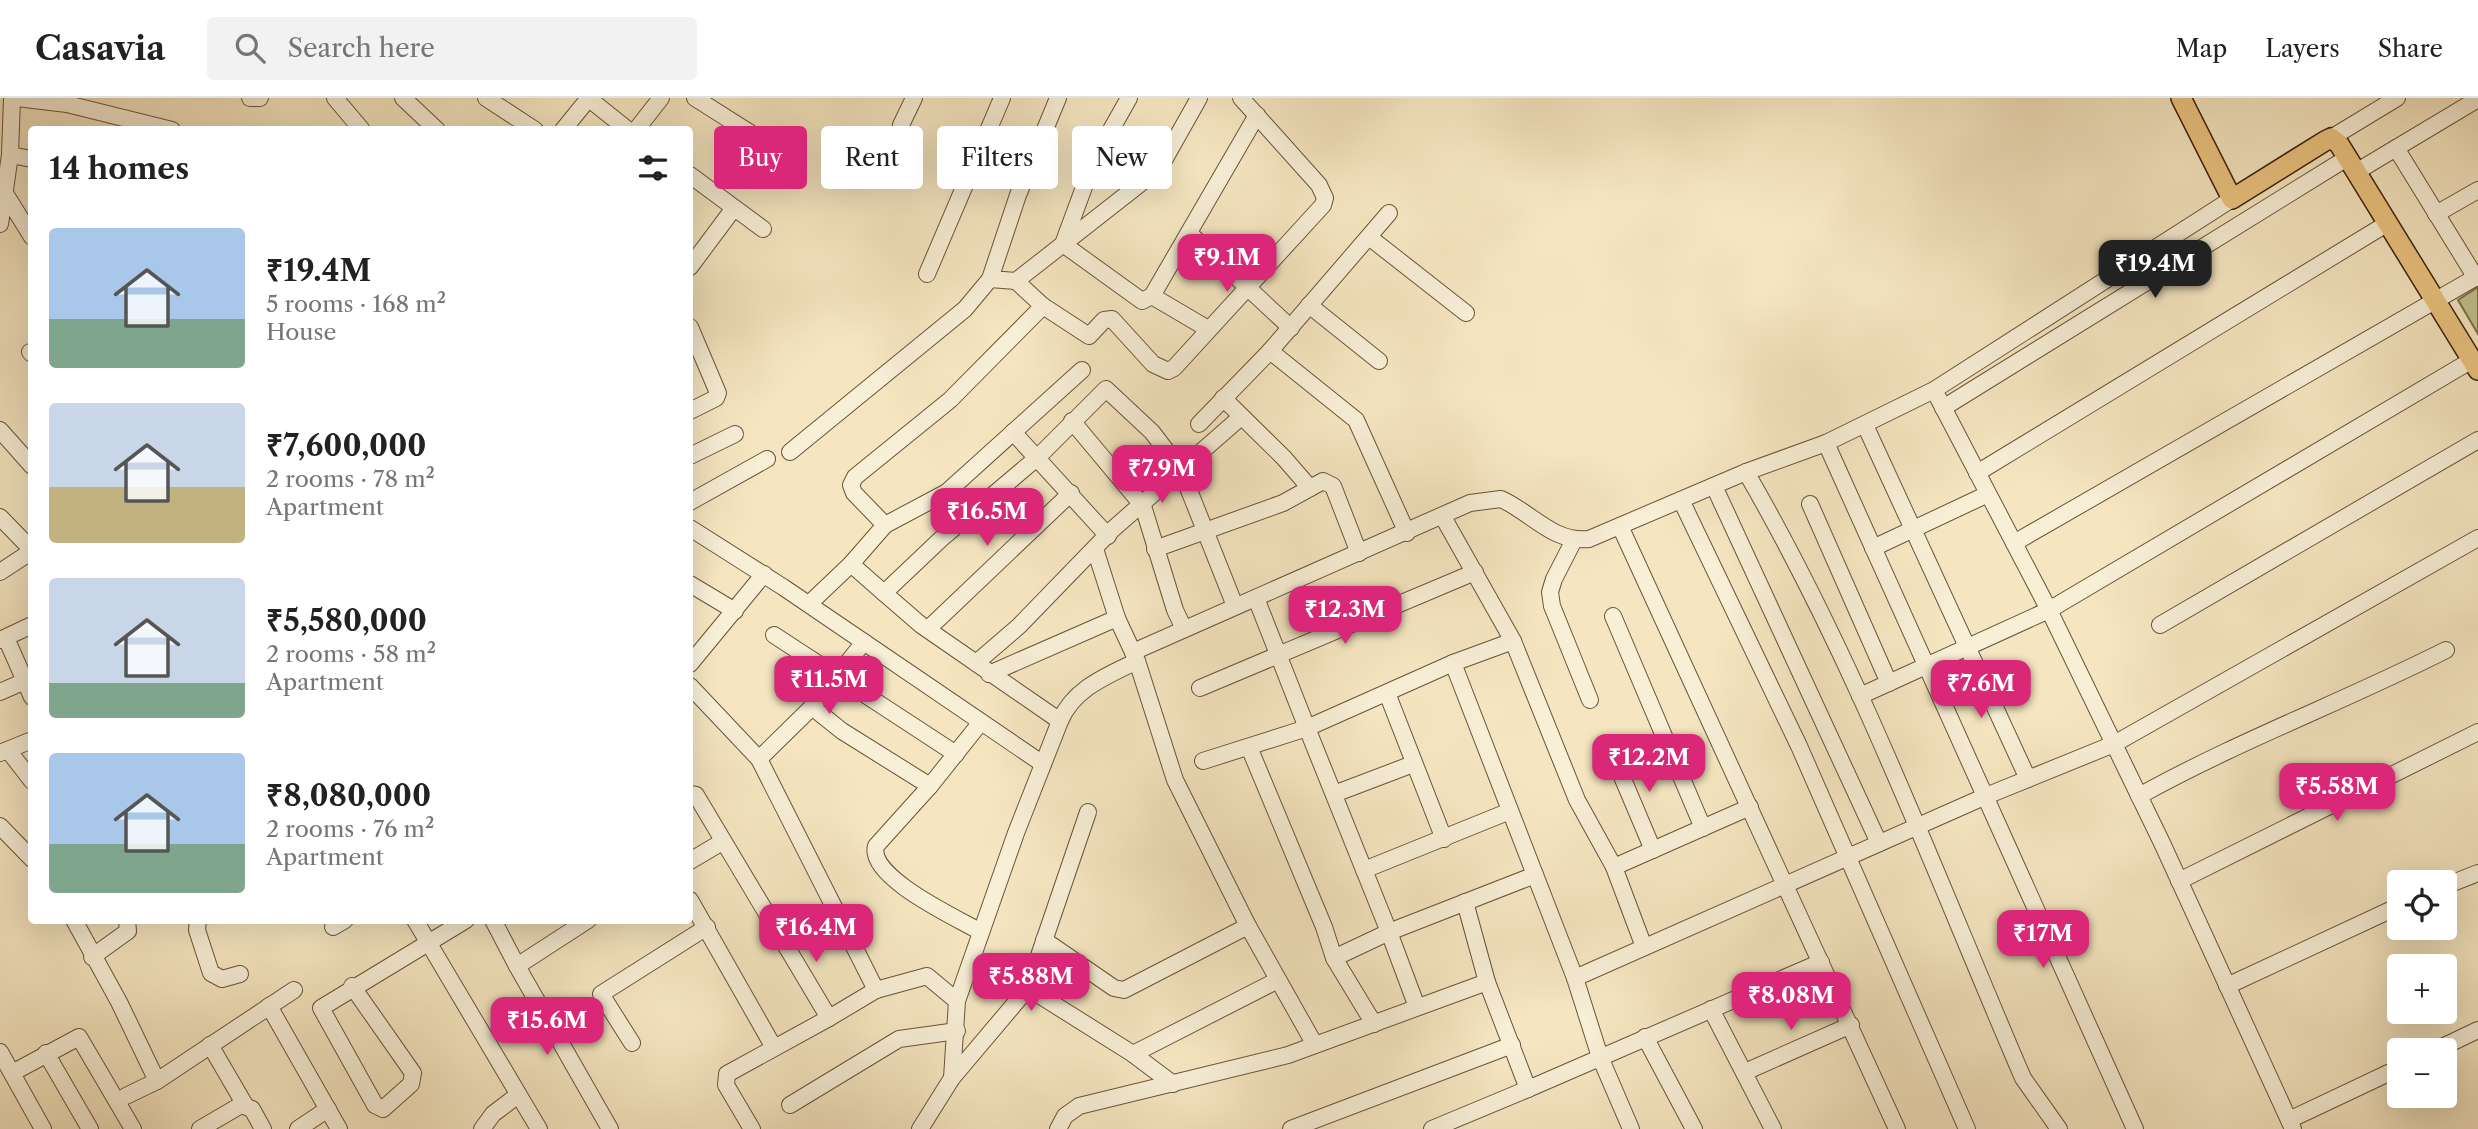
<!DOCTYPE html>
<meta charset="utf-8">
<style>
:root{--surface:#fff;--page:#f2f2f2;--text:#222;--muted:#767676;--line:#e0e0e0;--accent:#db2777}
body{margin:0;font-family:"Libre Caslon Text",serif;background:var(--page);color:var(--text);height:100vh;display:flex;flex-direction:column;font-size:26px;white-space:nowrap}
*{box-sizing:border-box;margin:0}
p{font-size:23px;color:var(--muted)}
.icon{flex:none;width:38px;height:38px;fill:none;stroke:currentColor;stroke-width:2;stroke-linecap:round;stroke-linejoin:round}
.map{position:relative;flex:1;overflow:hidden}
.details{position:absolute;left:28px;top:28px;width:665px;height:798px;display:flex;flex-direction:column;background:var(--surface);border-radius:7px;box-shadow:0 7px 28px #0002}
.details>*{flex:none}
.top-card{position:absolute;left:714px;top:28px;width:665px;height:63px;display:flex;gap:14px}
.controls{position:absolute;left:2387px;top:772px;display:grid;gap:14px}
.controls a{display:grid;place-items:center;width:70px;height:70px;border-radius:7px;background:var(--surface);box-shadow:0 7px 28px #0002;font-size:35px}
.price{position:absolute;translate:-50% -60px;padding:0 16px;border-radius:14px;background:var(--accent);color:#fff;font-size:23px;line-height:46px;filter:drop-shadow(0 2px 4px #0008)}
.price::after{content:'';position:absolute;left:50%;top:42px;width:21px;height:16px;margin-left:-10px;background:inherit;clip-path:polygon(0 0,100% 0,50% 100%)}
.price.on{background:#222;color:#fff}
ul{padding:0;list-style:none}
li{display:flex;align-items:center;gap:21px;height:175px;padding:0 21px}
li span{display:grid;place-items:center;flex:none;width:196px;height:140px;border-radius:7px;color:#555}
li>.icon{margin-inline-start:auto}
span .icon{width:84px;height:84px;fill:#fffc;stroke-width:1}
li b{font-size:30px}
h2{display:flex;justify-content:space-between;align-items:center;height:84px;padding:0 21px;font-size:30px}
.chip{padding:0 24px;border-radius:7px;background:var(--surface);box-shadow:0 7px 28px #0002;font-size:24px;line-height:63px}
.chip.on{background:var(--accent);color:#fff}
header{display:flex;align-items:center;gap:42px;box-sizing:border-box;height:98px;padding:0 35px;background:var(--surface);border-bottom:2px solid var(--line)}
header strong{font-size:33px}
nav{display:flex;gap:38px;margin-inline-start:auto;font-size:24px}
.search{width:490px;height:63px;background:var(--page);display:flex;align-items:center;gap:18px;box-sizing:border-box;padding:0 24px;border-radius:7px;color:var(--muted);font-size:26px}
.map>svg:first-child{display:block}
.green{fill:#c1c390;stroke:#7e724e;stroke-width:2}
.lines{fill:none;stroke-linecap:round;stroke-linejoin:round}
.minor-casing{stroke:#6a5339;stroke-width:18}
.major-casing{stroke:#3c220c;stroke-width:22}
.minor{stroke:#f8efd7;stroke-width:16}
.major{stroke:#eac380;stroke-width:19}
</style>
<header>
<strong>Casavia</strong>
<div class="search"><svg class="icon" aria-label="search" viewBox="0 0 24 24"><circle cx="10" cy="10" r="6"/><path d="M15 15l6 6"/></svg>Search here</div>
<nav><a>Map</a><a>Layers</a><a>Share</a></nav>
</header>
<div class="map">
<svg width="2478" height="1031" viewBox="0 0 2478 1031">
<rect width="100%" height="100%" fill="#f5e6c1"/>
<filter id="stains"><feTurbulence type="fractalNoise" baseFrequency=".00286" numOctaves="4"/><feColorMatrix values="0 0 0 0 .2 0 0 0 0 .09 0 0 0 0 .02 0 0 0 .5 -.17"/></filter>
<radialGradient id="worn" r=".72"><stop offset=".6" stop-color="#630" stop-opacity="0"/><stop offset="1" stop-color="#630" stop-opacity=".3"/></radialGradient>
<polygon class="green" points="2478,189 2478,236 2458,202"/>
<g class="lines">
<defs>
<g id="minor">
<polyline points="17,0 67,6 172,32"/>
<polyline points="250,0 260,0"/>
<polyline points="335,0 362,32"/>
<polyline points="403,0 437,32"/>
<polyline points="486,0 535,32"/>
<polyline points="588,0 628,32"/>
<polyline points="695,0 766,45"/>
<polyline points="1129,0 1094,62 1063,146 1142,203 1152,198"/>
<polyline points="901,27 914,0"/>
<polyline points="563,32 589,0"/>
<polyline points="636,32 661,0"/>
<polyline points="2331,40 2397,0"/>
<polyline points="2396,50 2476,180"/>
<polyline points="10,57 32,61"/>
<polyline points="2356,74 2478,1"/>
<polyline points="690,77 763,131"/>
<polyline points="6,97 32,139"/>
<polyline points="2436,116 2478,92"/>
<polyline points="0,126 10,57 12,0"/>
<polyline points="1189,135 1291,230"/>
<polyline points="1369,139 1466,215"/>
<polyline points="690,169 734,110"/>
<polyline points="927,176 1002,0"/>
<polyline points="1016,183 990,181 1018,97 1058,0"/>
<polyline points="1309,207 1379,263"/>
<polyline points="1043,208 1089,238 1104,222 1112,221 1153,266 1168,273 1174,270 1323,107 1325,100 1319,87 1241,0"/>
<polyline points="1208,231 1152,198 1257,17"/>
<polyline points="1270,253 1356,322 1407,435"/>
<polyline points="30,254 32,256"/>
<polyline points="1934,292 2049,512 2162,745 2293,1031"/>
<polyline points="1223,300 1284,360 1310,390"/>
<polyline points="1943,310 2347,60"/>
<polyline points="690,313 716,300 718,295 690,229"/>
<polyline points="1072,323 1143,408 1175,512 1184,531"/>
<polyline points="1199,326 1270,253 1389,115"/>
<polyline points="1865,327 2028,681"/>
<polyline points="0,332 32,368"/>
<polyline points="1013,334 1108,438"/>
<polyline points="1826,345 2135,1031"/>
<polyline points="790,354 965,211 990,181"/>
<polyline points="690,358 735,336"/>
<path d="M1746,374C1858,567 1935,776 2023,980L2059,1031"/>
<polyline points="1977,375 2388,125"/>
<polyline points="1714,388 1879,745"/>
<polyline points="1681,402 1799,648 1967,1031"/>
<polyline points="690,404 767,361"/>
<polyline points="1810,406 1889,585"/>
<polyline points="0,419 32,452"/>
<polyline points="1443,419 1513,543 1453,565 1575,880"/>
<polyline points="885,427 947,394 1082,272"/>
<polyline points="1620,428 1897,1031"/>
<polyline points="690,430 783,489 1043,666"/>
<polyline points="1574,442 1554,481 1550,494 1552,508 1590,602"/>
<polyline points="2014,445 2478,178"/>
<polyline points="1873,450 1988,396"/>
<polyline points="1095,451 1117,520 1137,563 1175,682 1248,828 1315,947"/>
<polyline points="1155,451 1283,405 1323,383 1333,388 1359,455"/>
<polyline points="0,474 32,453"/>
<polyline points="690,486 735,513"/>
<polyline points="884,495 851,466 885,427 854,395 851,387 855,379 950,302 1043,208 1016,183 1159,71 1199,0"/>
<polyline points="1256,500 1307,630 1453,565"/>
<polyline points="809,506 851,466"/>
<polyline points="1613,518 1703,730"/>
<polyline points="2160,527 2478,342"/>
<polyline points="928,531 1071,395"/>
<polyline points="774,537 956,656"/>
<polyline points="6,540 32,599"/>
<polyline points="0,542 32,527"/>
<polyline points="1513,543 1577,702 1614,769 1644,849"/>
<path d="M1133,554L1470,405L1501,401C1532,415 1553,445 1589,441L1746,374L1826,345L1934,292L2232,101"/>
<polyline points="976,565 1019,528 1113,431 1241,319"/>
<polyline points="690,566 764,476"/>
<polyline points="989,576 1117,520"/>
<polyline points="690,588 759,661 876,892"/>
<polyline points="1200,590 1475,474"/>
<polyline points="0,594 25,583"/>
<polyline points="1387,595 1444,741"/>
<polyline points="1860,598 2049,512 2472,262"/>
<polyline points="812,609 842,633 930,688"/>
<path d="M1060,623C1074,590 1107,578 1137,563"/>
<path d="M981,624L930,688L876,748C867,779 957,820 981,834"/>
<polyline points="1249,649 1324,829 1334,860 1374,926"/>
<polyline points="8,652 32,683"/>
<polyline points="0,655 32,642"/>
<polyline points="1612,655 1653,752"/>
<polyline points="759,661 812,609 864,544"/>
<polyline points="1203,663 1307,630 1389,834 1535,777"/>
<polyline points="690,696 696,697 829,920 727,976 726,987 752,1031"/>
<polyline points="1334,696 1413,666"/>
<path d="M2139,698C2238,643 2345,603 2446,552"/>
<polyline points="0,728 32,761"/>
<polyline points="690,763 722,744"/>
<polyline points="1614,769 1750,709"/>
<polyline points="1364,772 1510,713"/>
<polyline points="2179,783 2478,634"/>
<polyline points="2445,788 2478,775"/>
<polyline points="690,802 773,948"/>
<polyline points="1465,804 1487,884"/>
<polyline points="74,822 119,904 157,983"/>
<polyline points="198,822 197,832 211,875 222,881 240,876"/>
<polyline points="415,822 539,1031"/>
<polyline points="493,822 517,868 588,822"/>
<polyline points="333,829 345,822"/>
<polyline points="1044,842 1114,890 1124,892 1248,828"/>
<polyline points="92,859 128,833 127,822"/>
<polyline points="1334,860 1389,834 1417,909"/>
<polyline points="517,868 610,1031"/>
<polyline points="352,888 413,975 411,986 383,1011 375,1007 321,910 466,822"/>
<polyline points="2227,888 2399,808"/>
<polyline points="1028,890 1088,714"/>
<polyline points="269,908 339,1031"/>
<polyline points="1711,911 1773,1031"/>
<polyline points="829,920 876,892 927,878 957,903"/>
<polyline points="1645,939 1694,1031"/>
<polyline points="632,945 601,896 707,829"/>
<polyline points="210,947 245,1007"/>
<polyline points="2436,952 2478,932"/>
<polyline points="0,954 43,1031"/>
<polyline points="46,955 90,1031"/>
<polyline points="1133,956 1278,882"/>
<polyline points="1745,974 1851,927"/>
<polyline points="12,975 79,939 133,1031"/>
<polyline points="952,980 957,903 1016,735 1060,623 921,527 884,495 941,441 1038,359 1106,291 1152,334 1181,372 1235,508"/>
<polyline points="126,998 157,983 294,892"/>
<polyline points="790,1007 899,941 957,933"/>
<polyline points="2289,1022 2399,970"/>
<polyline points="200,1031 241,1007 252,1011 263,1031"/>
<polyline points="298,1031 328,1011"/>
<polyline points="482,1031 493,1016 518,997"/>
<polyline points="920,1031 952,980 1028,890 1133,956 1173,986"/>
<polyline points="1058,1031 1065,1018 1079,1008 1288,957 1487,884 1528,991 1821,864"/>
<polyline points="1291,1031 1512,947"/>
<polyline points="1432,1031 1528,991"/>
<polyline points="1631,1031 1600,959 1575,880 1986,698 2114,646 2478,440"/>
</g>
<polyline id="major" points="2181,0 2232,101 2325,43 2331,40 2339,46 2478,272"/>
</defs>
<use href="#minor" class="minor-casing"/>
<use href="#major" class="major-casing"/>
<use href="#minor" class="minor"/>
<use href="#major" class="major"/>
</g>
<rect width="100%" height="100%" filter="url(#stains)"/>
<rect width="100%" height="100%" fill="url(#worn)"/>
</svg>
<div class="controls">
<a><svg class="icon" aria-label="locate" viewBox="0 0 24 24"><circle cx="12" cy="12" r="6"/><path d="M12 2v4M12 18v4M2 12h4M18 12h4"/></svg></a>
<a>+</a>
<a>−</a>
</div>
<b class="price" style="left:1227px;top:196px">₹9.1M</b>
<b class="price on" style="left:2155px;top:202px">₹19.4M</b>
<b class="price" style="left:1162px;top:407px">₹7.9M</b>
<b class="price" style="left:987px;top:450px">₹16.5M</b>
<b class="price" style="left:1345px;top:548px">₹12.3M</b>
<b class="price" style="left:829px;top:618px">₹11.5M</b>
<b class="price" style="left:1981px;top:622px">₹7.6M</b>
<b class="price" style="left:1649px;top:696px">₹12.2M</b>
<b class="price" style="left:2337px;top:725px">₹5.58M</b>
<b class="price" style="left:816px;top:866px">₹16.4M</b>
<b class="price" style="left:2043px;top:872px">₹17M</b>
<b class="price" style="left:1031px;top:915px">₹5.88M</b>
<b class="price" style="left:1791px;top:934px">₹8.08M</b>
<b class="price" style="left:547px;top:959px">₹15.6M</b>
<div class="top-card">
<a class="chip on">Buy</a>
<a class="chip">Rent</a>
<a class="chip">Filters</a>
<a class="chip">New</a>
</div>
<section class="details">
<h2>14 homes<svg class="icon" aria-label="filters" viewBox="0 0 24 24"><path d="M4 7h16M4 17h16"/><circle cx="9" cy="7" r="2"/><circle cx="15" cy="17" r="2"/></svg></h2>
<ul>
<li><span style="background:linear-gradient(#a9c7e8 65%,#7fa58c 0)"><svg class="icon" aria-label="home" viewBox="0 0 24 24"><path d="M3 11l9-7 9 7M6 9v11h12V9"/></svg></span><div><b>₹19.4M</b><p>5 rooms · 168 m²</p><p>House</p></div></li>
<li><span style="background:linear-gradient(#c9d6e8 60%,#c2b280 0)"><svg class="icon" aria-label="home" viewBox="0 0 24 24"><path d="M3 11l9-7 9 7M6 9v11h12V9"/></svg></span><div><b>₹7,600,000</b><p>2 rooms · 78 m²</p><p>Apartment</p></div></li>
<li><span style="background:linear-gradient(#c9d6e8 75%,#7fa58c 0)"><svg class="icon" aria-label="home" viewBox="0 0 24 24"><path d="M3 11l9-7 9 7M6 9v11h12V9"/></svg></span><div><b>₹5,580,000</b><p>2 rooms · 58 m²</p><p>Apartment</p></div></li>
<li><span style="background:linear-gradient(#a9c7e8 65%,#7fa58c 0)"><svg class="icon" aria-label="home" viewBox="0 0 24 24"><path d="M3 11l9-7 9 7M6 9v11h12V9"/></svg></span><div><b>₹8,080,000</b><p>2 rooms · 76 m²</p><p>Apartment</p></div></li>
</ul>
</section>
</div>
